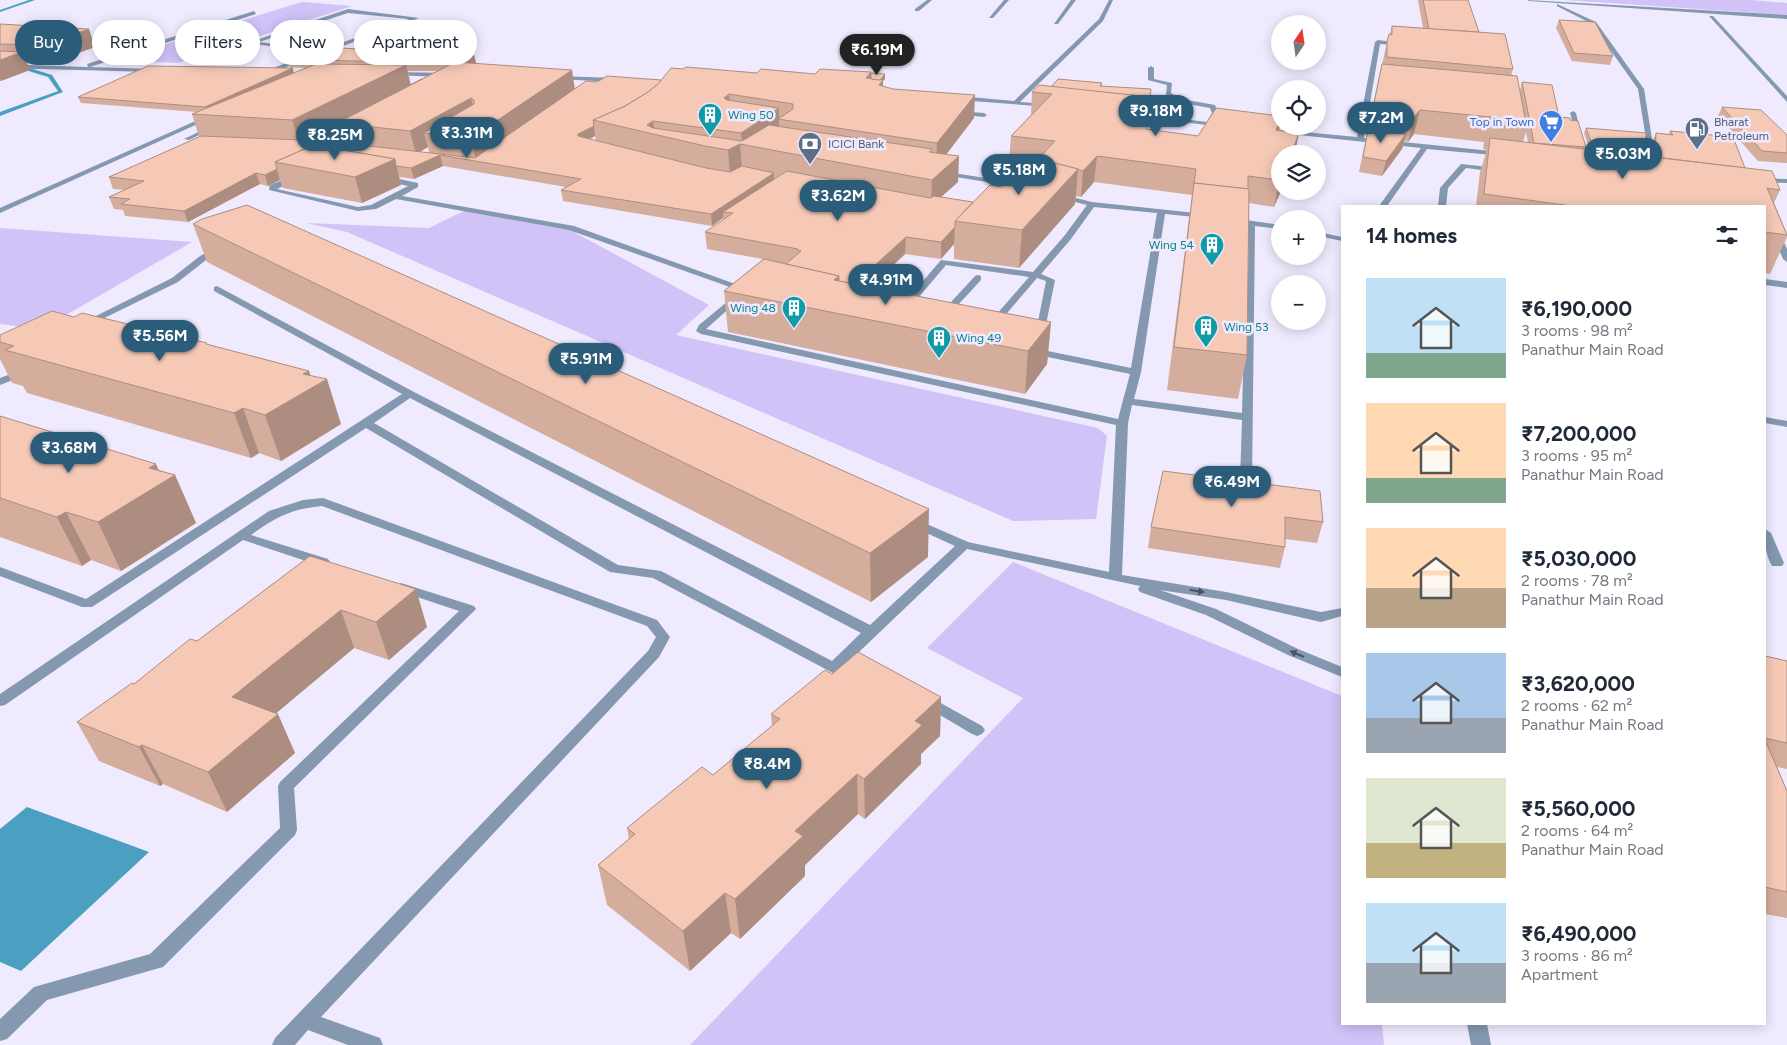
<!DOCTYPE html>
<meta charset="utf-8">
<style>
:root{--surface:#fff;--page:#f2f2f3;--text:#1f2937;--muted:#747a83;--accent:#2b5c7a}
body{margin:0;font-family:Figtree,sans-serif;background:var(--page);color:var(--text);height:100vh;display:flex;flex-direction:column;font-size:19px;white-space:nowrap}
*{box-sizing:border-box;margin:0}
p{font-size:16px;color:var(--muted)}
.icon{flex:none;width:28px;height:28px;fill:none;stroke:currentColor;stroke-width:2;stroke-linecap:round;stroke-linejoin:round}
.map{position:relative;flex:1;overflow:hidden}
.side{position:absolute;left:1341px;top:205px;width:425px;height:820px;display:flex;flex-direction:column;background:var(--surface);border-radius:0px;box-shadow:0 2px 12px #0003}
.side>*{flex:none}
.guide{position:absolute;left:15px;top:20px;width:475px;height:45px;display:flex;gap:10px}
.needle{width:32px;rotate:13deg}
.controls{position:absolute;left:1271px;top:15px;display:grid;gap:10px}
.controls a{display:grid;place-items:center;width:55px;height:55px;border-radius:50%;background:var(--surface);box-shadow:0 2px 12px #0003;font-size:25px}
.price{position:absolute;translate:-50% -42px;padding:0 11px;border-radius:18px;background:var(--accent);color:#fff;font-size:16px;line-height:32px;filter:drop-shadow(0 1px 2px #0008)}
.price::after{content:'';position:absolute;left:50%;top:30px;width:15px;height:11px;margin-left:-8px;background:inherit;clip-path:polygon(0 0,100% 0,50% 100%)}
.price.active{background:#222;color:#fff}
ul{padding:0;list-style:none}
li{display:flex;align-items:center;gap:15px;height:125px;padding:0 25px}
li span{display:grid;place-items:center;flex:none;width:140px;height:100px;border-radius:0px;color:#555}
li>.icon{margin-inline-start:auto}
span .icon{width:60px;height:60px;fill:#fffc;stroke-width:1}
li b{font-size:21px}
h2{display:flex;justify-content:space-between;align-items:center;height:60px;padding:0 25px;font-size:21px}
.chip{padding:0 18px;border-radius:22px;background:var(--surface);box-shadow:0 2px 12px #0003;font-size:18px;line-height:45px}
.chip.active{background:var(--accent);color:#fff}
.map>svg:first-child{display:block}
.green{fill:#d1c2f7}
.water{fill:#4ba0c1}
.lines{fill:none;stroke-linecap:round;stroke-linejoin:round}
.stream{fill:#4ba0c1;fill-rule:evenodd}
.minor{fill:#8498b0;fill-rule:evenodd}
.wall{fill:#d4ad9d;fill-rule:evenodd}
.shaded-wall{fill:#ac8d80}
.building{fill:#f6c9b7;stroke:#ac8d80}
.oneway{fill:#4a5363}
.labels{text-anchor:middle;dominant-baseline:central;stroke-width:5;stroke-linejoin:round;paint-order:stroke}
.far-culture-label{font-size:12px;fill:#0d838f;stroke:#efeafe;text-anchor:start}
.far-shop-label{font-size:12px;fill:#366cbe;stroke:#efeafe;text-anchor:end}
.far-service-label{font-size:12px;fill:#4e5e75;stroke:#efeafe;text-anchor:start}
</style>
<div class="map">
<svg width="1787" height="1045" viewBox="0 0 1787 1045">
<rect width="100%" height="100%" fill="#efeafe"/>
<g class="green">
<polygon points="1565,0 1750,0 1787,3 1787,15"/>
<polygon points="302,2 352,6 178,63 114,60"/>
<polygon points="464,211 570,230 709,305 676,335 1098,428 1107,436 1096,519 1013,521 347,232 306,223 429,228"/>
<polygon points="0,228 192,242 42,329 0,324"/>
<polygon points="1013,562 1342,696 1342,1024 1382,1024 1384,1045 690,1045 1023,698 927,648"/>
</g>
<polygon class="water" points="27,807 149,852 21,971 0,962 0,829"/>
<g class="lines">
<g class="stream">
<polygon points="29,0 35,0 0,12 0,10"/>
<polygon points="0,59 52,75 63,92 0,116 0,112 58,91 48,77 0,62"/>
</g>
<g class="minor">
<polygon points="927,0 932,0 919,11 915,11 915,9"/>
<polygon points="1004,0 1009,0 993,18 989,18"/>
<polygon points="1071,0 1076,0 1058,24 1054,24"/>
<polygon points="1109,0 1113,0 1103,21 1020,102 1048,104 1050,105 1050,107 959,100 956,98 959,96 1014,101 1099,19"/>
<polygon points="1527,0 1787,15 1787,19 1529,1"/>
<polygon points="1557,4 1596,22 1644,89 1652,139 1651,171 1645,171 1643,163 1646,139 1638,89 1592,24 1557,6"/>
<path d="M348,9L419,18L267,74L265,71L316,52L247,43ZM348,13L409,19L321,50L259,42Z"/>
<polygon points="254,11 256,14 90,67 156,69 154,72 0,68 0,64 88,67 87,64"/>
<polygon points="1709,16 1713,16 1787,96 1787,102"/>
<polygon points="1378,40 1408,44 1405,46 1380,44 1364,138 1501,152 1504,152 1504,156 1427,149 1387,206 1379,206 1421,148 1280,133 1279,132 1282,130 1357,137 1375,42"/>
<polygon points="1151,66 1154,68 1154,79 1172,83 1171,93 1181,99 1215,105 1218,113 1214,123 1224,125 1224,127 1131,116 1130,115 1133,113 1207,122 1212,113 1210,108 1177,102 1166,95 1167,85 1148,80 1148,68"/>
<polygon points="392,72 447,73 450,75 447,77 390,75"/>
<polygon points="557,76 617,78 620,80 617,82 555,79"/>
<polygon points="957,111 984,113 987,115 984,117 955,114 955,112"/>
<polygon points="1573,111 1576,113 1582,138 1577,137 1570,113"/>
<polygon points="209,115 212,117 211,118 0,213 0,208"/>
<polygon points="211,126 216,127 189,140 184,139"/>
<polygon points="1461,164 1498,168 1502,170 1498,172 1466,168 1448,188 1446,206 1438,206 1440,188"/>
<polygon points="941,171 1023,184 1027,186 1023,188 944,175 941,175"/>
<polygon points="295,175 299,177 298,179 277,189 358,207 371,205 408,186 382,180 382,176 385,176 418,183 418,187 402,196 574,226 752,290 747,293 744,292 569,230 396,199 376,209 358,211 269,190 270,185"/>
<polygon points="1757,178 1787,179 1787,183 1760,182 1756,180"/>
<path d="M1056,193L1092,202L1205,214L1209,216L1205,218L1165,214L1141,372L1134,399L1242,413L1247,225L1228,220L1232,218L1280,225V229L1255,226L1252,481L1245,491L1233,492L1227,488L1229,485L1238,484L1240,481L1242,420L1132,405L1128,423L1122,575L1226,592L1321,612L1342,608V616L1321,622L1226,600L1160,590L1216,609L1298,649L1342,667V677L1288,655L1206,615L1140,592L1138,589L1140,586L967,549L838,672L833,673L653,578L610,572L366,428L92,607H82L0,576V567L86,599L402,394L214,291V287L217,286L414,392L870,625L955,546L909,525L907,522L909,519L913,518L968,542L1109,572L1116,425L701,334L696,331L699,325L739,292L744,295L742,297L706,329L1118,419L1130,374L1033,354L1028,351L1033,348L1131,368L1157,213L1094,207L1071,239L1041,274L1055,280L1043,339H1037L1035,337L1046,281L1037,278L995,327H989V323L1029,277L946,265L908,310H902L900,308L941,260L1033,272L1065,235L1087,205L1056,197ZM410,398L861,633L832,661L661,571L618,565L374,423Z"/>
<polygon points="1762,206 1768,206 1769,208 1787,249 1787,262 1783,259 1765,217 1765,206"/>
<polygon points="1318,232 1342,237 1342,241 1318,236"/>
<polygon points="217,247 224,249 206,260 178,282 86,327 80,327 78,325 172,278 200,256"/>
<polygon points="978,275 981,276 981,280 946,318 940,318 940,314 975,276"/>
<polygon points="1765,279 1787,282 1787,288 1765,285"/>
<polygon points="24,369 28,370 29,372 28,374 0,385 0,378"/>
<polygon points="1765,417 1787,421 1787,427 1765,423"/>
<path d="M323,498L657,620L670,637L659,657L321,1017L380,1038L383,1045H348L308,1030L295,1045H272L275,1038L298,1014L648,651L656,637L647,626L322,506C291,509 276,517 251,535L328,559L330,562L328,565H318L243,540L5,705L0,706V694L269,511L303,500Z"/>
<path d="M1765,529L1771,533L1784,563L1782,566H1772C1765,554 1765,543 1765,529Z"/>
<polygon points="401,583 474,606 476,609 294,788 297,830 295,835 163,967 47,1000 7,1039 0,1041 0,1019 34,987 150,954 280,828 278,786 280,782 459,611 396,590 394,587"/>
<polygon points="928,696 982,726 985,730 982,734 977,736 972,734 923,705 920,701 923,697"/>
<polygon points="1467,1024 1487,1024 1491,1045 1471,1045"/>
</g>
</g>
<g class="wall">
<path d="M1418,0H1468L1479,32L1513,69L1511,76L1520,90L1522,82L1559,117L1570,120L1586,147V149L1590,150L1584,133L1586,128L1644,156L1653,157L1654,138L1656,133L1669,134L1670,131L1745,168L1780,190L1774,203L1787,234V237L1770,274L1765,273V206H1476L1480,172L1487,150L1483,149L1484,142L1414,134L1408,142L1404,141L1402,149L1382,176L1359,172L1377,86L1389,34H1390L1392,26L1423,28ZM1526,132L1528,142H1523Z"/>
<polygon points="1559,20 1613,56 1610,65 1572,61 1556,28"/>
<polygon points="0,24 95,47 50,63 27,63 30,70 0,81"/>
<path d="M474,55L476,63L475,64L575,89L597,82L661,80L757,73L815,74L871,73L885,74V79L883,81V86L974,118L946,154L958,182L941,197L973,202L1001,187L1026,163L1009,161L1011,136L1031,115L1032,92L1051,87L1102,83V86L1146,129L1198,136L1280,130L1281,191L1274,207L1249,203L1247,355L1238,399L1167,390L1192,195L1094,182L1081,197L1076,196L1075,204L1019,268L954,259V244L941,259L905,254L870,287L1051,322L1047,364L1025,394L728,332L724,291L763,259L707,249L705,232L724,220L723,218L712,226L563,201L561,190L566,187L443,166L414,179L399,177L401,185L362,203L283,188L280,180L268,186L260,184L188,222L125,216L123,210L114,209L109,197L125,190L113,189L109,177L199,137L192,114L197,112L81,103L78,97L294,73L307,68L290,67L287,59ZM408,71H437L411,85ZM595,136L596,141L589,139L592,138ZM341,137L342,143L332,142ZM428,147L429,153L419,152Z"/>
<polygon points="1722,107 1787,135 1787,163 1758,161 1718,116"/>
<polygon points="193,224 928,557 871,602 207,262"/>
<polygon points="74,317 208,345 309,371 310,375 341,424 281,461 259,453 251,458 27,393 23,386 12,383 0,359 0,335"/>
<polygon points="0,416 159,470 175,475 196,523 121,571 91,560 82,566 0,537"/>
<polygon points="1320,491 1323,522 1317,543 1285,539 1285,547 1280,568 1148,548 1151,527"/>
<polygon points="310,556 427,627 389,660 354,648 276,713 295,753 227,812 163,784 160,786 99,761 77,722 197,641"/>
<polygon points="1765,656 1787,661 1787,769 1777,767 1787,791 1787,918 1765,914"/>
<polygon points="832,674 941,697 940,736 921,754 921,764 865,819 858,814 805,865 805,876 740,939 731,933 690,971 607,905 598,865 629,839 627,828 713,775 772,726 771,714"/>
</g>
<g class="shaded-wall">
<polygon points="89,29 95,47 50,63 42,45"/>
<polygon points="22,52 30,70 1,81 0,79 0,60"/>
<polygon points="474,55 476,63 461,72 459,64"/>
<polygon points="406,65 411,87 337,123 300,144 292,120"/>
<polygon points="293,68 294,75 208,113 205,107"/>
<polygon points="572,70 575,90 476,161 471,138"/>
<polygon points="871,72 872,95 866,78"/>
<polygon points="885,74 885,79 883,81 883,102 877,83"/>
<polygon points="729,94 731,117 724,98"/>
<polygon points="975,95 974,118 936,168 937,143"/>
<polygon points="471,98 476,119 424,133 428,147 416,154 410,131"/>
<polygon points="779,108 779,133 742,144 741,133"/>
<polygon points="1420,110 1414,134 1408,142 1414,117"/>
<polygon points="653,121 655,134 647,125"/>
<polygon points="1280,121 1280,126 1278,140 1276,130"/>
<polygon points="594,126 595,136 580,144 578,136 578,134"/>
<polygon points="338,127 341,137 324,146 320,138 321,136"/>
<polygon points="1299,133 1295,154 1291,154"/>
<polygon points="1406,134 1402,149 1382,176 1386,161"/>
<polygon points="740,144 742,169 730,175 728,150"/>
<polygon points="440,155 443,166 414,179 411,168"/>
<polygon points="959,156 958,182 931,206 932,180"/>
<polygon points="1097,156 1094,182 1081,197 1083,171"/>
<polygon points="395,159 401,185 362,203 355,177"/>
<polygon points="277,169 280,180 268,186 265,175"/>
<polygon points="1078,169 1075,204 1019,268 1022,230"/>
<polygon points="256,173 260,184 188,222 184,211"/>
<polygon points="774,173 774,184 723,212 723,218 712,226 711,214"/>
<polygon points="1280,179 1281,191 1274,207 1279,180"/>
<polygon points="955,227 954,244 941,259 941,242"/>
<polygon points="906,237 905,254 848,308 847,291"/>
<polygon points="839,276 840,314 834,280"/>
<polygon points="1051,322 1047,364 1025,394 1028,351"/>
<polygon points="309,371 314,387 327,379 341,424 281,461 265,415 303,374"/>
<polygon points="243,408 259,453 251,458 234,413"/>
<polygon points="156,464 164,482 175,475 196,523 121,571 98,522 149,468"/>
<polygon points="929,509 928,557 871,602 870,553"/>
<polygon points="66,512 91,560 82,566 57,517"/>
<polygon points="416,589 427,627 389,660 376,622"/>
<polygon points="341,610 354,648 250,735 232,697"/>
<polygon points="941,697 940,736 921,754 921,764 865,819 864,779 915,721"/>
<polygon points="278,714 295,753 227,812 208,772"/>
<polygon points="142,745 163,784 160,786 139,747"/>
<polygon points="857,774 858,814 805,865 805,876 740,939 735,899 795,831"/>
<polygon points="725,893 731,933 690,971 683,931"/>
</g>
<g class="building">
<polygon points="1423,0 1468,0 1479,32 1429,29"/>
<polygon points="1559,20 1595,22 1613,56 1574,53"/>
<polygon points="0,24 89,29 42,45 0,44"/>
<polygon points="1392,26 1505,34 1513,69 1387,57 1387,42 1389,34 1392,35"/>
<polygon points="321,47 474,55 461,63 455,62 452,64 287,59"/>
<polygon points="0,51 22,52 0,60"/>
<polygon points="455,62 572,70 471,138 424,133 474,104 474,100 471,98 410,131 337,123"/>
<polygon points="316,64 406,65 292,120 192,114"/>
<polygon points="1382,64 1517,76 1527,128 1490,125 1491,117 1420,110 1414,117 1372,113"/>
<polygon points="148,66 293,68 205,107 78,97"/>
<polygon points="686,67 757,73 761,69 815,74 820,69 871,72 866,78 883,80 879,85 893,89 975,95 937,143 778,119 793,109 793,104 729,94 724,98 727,100 779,108 741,133 653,121 647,125 653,128 742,141 769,125 932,149 929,152 959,156 932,180 740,144 728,150 705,146 593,120 625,106 648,92 659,83 671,68 683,69"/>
<polygon points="871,73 885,74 880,80 871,79"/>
<polygon points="607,76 661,80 659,83 648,92 625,106 593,120 594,126 578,134 578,136 706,168 730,172 742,166 774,173 711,214 561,190 581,179 440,155 411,168 396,166 395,159 325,147 309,147 275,162 277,169 265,175 256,173 184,211 121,204 130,199 109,197 144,181 109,177 201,136 301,140 422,79 337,123 338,127 321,136 320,138 326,141 475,158 586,81 597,82"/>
<polygon points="1058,79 1102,83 1100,86 1151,89 1150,97 1051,87"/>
<polygon points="1522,82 1552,85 1559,117 1570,118 1570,120 1578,121 1586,147 1534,143"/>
<polygon points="1039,85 1150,97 1146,129 1198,136 1216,108 1280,116 1280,121 1276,130 1299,133 1291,154 1280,154 1279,180 1248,176 1248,189 1194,183 1194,184 1196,169 1097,156 1083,171 1077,169 1078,169 1038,159 1055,141 1011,136 1052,94 1032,92"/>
<polygon points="1722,107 1761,110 1787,135 1787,153 1762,151"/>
<polygon points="1586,128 1646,133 1644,156 1594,150"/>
<polygon points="1368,130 1406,134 1386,161 1363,157"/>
<polygon points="1670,131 1733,137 1745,168 1655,157 1656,133 1673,135"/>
<polygon points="1490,138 1772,171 1780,190 1767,188 1787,235 1765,232 1765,206 1572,206 1484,194"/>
<polygon points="309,147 325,147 395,159 355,177 275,162"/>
<polygon points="1031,157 1078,169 1022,230 955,221 990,185 1001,187"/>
<polygon points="787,171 930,198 934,196 973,202 955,221 955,227 941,242 906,237 854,284 839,281 839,276 786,264 801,251 797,250 798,249 705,232 733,213 723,212"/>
<polygon points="1194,183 1249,189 1247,355 1174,347"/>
<polygon points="247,205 929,509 870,553 193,224 202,219"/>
<polygon points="764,259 839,276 834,280 1051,322 1028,351 724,291"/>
<polygon points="52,311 74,317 82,313 207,343 206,344 309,371 303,374 327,379 265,415 243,408 234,413 5,350 14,346 0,342 0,335"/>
<polygon points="0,416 156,464 149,468 175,475 98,522 66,512 57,517 0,498"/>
<polygon points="1163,471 1320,491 1323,522 1285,517 1285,547 1151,527"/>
<polygon points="310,556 416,589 376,622 341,610 232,697 278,714 208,772 142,745 139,747 77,722 132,683 134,684 190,639 197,641"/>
<polygon points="858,652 941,697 915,721 922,725 864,779 857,774 795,831 803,836 735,899 725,893 683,931 598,865 635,834 627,828 702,767 713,775 780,719 771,714 825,670 832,674"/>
<polygon points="1765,656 1787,661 1787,743 1765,738"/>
<polygon points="1765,740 1787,791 1787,892 1765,887"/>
</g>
<defs><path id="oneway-solid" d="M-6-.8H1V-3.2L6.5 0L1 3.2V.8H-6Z" transform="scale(1.25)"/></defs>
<g class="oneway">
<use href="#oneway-solid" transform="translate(1197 591) rotate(9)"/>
<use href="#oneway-solid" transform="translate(1297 654) rotate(-157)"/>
</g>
<defs>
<symbol id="building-pin" viewBox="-11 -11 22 30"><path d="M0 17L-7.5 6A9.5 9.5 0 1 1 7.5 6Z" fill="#0f9aa8" stroke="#efeafe"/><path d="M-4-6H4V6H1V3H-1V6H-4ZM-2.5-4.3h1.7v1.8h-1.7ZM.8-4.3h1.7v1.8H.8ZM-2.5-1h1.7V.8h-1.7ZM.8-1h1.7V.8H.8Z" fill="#fff"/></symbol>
<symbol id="supermarket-pin" viewBox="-11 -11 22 30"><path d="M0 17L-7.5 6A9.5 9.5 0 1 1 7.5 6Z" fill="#3f7fe0" stroke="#efeafe"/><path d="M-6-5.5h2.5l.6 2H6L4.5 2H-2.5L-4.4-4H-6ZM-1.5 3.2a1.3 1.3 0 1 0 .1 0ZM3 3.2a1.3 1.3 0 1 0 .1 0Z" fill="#fff"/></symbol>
<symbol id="fuel-pin" viewBox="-11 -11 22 30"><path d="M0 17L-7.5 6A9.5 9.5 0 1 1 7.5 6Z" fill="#5c6f8a" stroke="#efeafe"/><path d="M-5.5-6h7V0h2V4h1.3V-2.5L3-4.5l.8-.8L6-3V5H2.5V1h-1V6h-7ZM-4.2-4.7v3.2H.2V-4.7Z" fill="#fff"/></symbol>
<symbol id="bank-pin" viewBox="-11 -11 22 30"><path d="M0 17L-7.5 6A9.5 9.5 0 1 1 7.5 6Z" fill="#5c6f8a" stroke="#efeafe"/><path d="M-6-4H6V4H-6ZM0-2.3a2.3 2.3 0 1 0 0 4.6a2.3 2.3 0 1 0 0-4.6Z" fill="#fff"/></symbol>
</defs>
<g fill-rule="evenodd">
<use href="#building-pin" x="696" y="101" width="28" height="38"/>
<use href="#supermarket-pin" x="1537" y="108" width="28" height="38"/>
<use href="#fuel-pin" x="1683" y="115" width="28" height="38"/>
<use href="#bank-pin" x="796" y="130" width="28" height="38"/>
<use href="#building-pin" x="1198" y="231" width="28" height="38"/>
<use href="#building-pin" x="780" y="294" width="28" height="38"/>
<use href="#building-pin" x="1192" y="313" width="28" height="38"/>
<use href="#building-pin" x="925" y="324" width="28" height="38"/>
</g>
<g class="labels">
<g class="far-culture-label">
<text x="728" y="115">Wing 50</text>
<text x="1194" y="245" text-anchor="end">Wing 54</text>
<text x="776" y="308" text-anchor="end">Wing 48</text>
<text x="1224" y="327">Wing 53</text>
<text x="956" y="338">Wing 49</text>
</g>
<g class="far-shop-label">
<text x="1534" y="122">Top in Town</text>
</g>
<g class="far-service-label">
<text x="1714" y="122">Bharat<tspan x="1714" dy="14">Petroleum</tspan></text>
<text x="828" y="144">ICICI Bank</text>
</g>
</g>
</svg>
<div class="controls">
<a><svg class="needle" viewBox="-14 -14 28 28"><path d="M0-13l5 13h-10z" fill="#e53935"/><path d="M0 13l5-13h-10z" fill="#747a83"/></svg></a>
<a><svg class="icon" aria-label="locate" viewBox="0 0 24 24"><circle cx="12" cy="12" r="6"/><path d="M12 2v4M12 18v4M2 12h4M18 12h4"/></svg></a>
<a><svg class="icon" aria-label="layers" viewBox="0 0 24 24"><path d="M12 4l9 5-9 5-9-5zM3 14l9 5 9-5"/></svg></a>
<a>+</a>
<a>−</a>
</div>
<b class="price active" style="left:877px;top:76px">₹6.19M</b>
<b class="price" style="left:1156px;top:137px">₹9.18M</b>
<b class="price" style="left:1381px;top:144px">₹7.2M</b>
<b class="price" style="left:467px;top:159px">₹3.31M</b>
<b class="price" style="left:335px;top:161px">₹8.25M</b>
<b class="price" style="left:1623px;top:180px">₹5.03M</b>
<b class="price" style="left:1019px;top:196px">₹5.18M</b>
<b class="price" style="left:838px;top:222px">₹3.62M</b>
<b class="price" style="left:886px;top:306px">₹4.91M</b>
<b class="price" style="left:160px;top:362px">₹5.56M</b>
<b class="price" style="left:586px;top:385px">₹5.91M</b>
<b class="price" style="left:69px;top:474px">₹3.68M</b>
<b class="price" style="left:1232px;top:508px">₹6.49M</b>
<b class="price" style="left:767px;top:790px">₹8.4M</b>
<div class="guide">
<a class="chip active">Buy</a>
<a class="chip">Rent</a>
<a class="chip">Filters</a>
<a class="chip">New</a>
<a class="chip">Apartment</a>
</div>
<section class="side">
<h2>14 homes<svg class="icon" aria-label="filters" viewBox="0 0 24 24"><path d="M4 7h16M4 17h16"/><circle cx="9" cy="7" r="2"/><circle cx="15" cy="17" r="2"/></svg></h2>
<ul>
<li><span style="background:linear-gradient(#bfe0f5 75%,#7fa58c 0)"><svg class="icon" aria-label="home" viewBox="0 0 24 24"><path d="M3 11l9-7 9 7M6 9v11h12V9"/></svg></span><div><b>₹6,190,000</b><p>3 rooms · 98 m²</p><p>Panathur Main Road</p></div></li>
<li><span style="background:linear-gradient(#ffd9b3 75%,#7fa58c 0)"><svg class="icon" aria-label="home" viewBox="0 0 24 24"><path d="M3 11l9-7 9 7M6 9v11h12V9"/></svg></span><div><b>₹7,200,000</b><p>3 rooms · 95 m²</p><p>Panathur Main Road</p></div></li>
<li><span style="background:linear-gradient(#ffd9b3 60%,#b9a48a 0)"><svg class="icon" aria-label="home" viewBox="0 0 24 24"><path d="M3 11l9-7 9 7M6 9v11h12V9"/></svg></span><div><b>₹5,030,000</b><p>2 rooms · 78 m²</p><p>Panathur Main Road</p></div></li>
<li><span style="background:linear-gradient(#a9c7e8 65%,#9aa5b1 0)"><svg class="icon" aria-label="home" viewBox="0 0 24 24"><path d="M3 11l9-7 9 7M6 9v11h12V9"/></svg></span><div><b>₹3,620,000</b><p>2 rooms · 62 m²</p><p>Panathur Main Road</p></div></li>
<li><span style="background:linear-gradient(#dfe7d0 65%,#c2b280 0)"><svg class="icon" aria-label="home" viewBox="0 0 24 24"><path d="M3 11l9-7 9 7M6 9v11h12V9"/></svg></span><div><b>₹5,560,000</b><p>2 rooms · 64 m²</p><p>Panathur Main Road</p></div></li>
<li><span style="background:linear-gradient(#bfe0f5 60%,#9aa5b1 0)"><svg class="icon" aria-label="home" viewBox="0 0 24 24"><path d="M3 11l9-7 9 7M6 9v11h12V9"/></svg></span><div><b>₹6,490,000</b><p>3 rooms · 86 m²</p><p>Apartment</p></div></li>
</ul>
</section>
</div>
